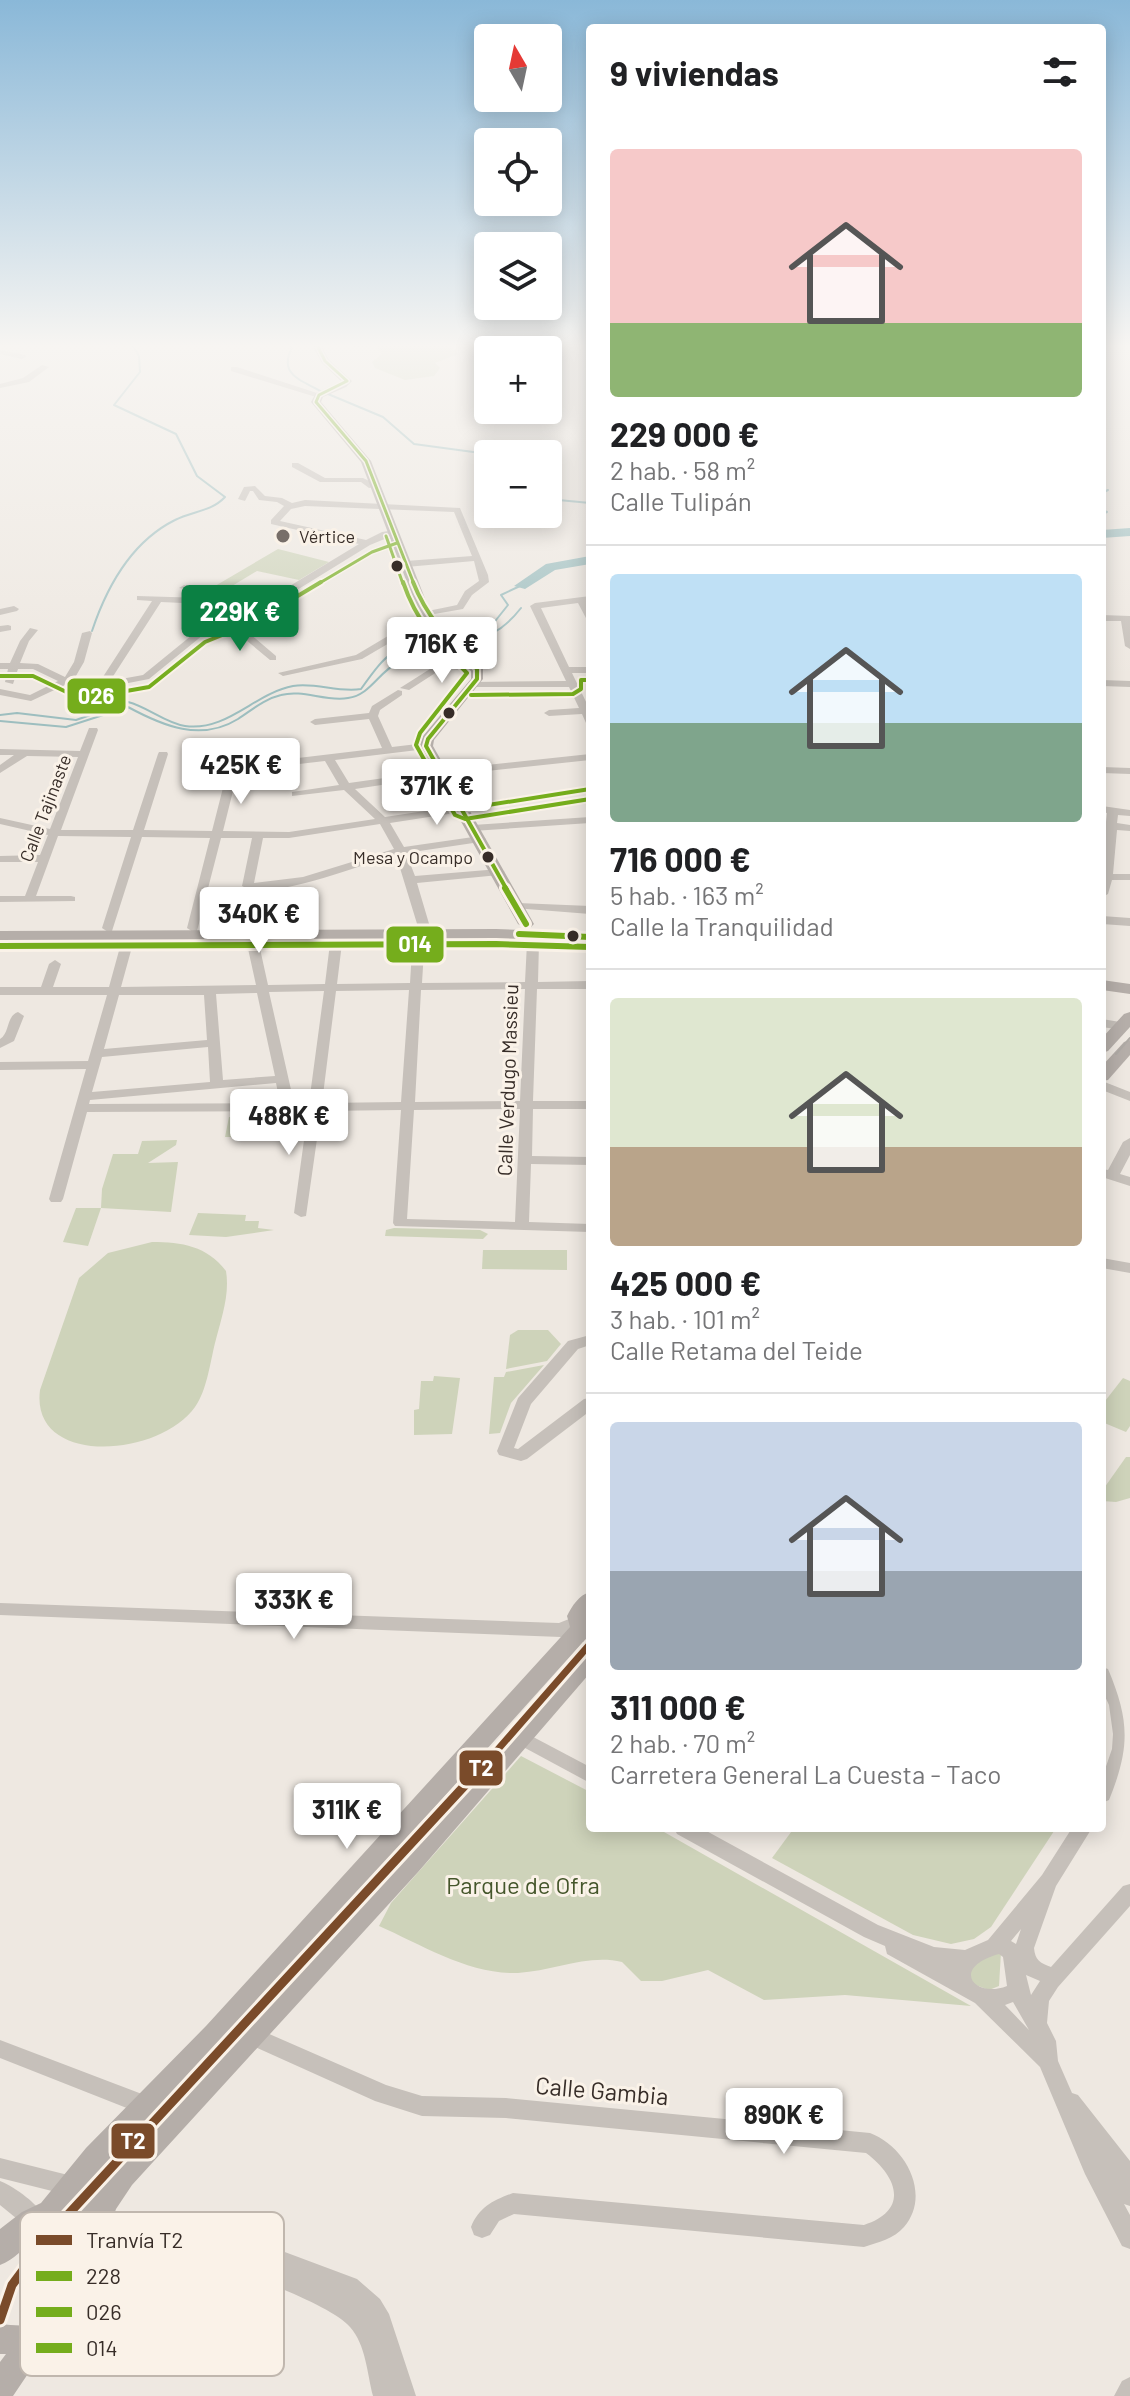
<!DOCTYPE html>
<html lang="es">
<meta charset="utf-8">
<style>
:root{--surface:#fff;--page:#f6f6f6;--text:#202124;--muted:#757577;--line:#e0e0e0;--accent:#0b8043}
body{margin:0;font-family:Barlow,sans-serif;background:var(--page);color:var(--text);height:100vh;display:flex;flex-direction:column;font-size:30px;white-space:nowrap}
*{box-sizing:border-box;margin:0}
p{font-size:26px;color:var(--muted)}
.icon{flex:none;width:44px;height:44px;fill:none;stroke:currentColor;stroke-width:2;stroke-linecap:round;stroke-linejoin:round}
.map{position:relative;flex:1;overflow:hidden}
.side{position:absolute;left:586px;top:24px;width:520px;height:1808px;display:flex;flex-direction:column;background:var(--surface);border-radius:8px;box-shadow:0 4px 20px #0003}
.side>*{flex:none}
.needle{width:52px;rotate:351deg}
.tools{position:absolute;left:474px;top:24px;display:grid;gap:16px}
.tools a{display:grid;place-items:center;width:88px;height:88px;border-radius:8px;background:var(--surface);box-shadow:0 4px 20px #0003;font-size:40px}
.price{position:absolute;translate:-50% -68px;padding:0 18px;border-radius:8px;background:#fff;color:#222;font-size:26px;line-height:52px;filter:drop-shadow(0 2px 4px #0008)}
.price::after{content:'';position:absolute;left:50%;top:48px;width:24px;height:18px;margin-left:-12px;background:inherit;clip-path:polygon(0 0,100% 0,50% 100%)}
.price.selected{background:var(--accent);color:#fff}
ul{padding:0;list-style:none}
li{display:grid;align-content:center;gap:16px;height:424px;padding:0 24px}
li+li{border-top:2px solid var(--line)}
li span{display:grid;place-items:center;height:248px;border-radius:8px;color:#555}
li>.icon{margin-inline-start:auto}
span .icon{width:144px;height:144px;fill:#fffc;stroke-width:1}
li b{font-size:34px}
h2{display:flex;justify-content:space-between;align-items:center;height:96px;padding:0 24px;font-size:34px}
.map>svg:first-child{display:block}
.green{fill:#ced3ba}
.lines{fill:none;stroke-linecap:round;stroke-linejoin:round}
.stream{stroke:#9dbebf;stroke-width:2}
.river{fill:#9dbebf;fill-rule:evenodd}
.minor{fill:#c6c0ba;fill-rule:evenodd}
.major{fill:#b5aea9;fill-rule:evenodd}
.tram{stroke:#aea9a4;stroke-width:2}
.bus-1-far2-casing{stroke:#faf2e8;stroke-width:6}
.bus-1-far1-casing{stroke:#faf2e8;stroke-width:8}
.bus-1-casing{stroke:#faf2e8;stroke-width:12}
.bus-2-far1-casing{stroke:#faf2e8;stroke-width:6}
.bus-2-casing{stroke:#faf2e8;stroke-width:8}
.bus-3-casing{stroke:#faf2e8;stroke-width:12}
.bus-1-far2{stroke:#75ad1c;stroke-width:3}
.bus-1-far1{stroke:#75ad1c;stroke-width:4}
.bus-1{stroke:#75ad1c;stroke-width:6}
.bus-2-far1{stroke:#75ad1c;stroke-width:3}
.bus-2{stroke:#75ad1c;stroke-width:4}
.bus-3{stroke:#75ad1c;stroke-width:6}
.tram-1-far1-casing{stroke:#faf2e8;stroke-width:13}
.tram-1-casing{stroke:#faf2e8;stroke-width:15}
.tram-1-far1{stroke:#7a4b2a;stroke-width:7}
.tram-1{stroke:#7a4b2a;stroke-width:9}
.poi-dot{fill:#776e69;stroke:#faf2e8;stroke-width:3}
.bus-dot{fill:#372d28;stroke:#faf2e8;stroke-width:3}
.labels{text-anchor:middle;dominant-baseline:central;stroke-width:6;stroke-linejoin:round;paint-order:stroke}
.far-poi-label{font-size:18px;fill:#372d28;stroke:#faf2e8;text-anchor:start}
.far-street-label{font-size:18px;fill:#372d28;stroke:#faf2e8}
.bus-label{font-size:18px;fill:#372d28;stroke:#faf2e8;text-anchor:end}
.street-label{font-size:20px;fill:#372d28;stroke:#faf2e8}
.near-park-label{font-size:24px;fill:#45562b;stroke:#faf2e8}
.near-street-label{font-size:24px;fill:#372d28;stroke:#faf2e8}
.key{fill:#faf2e8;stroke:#c0b7ae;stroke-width:2}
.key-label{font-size:22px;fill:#372d28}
.line-badge{stroke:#faf2e8;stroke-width:3}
.badge-label{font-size:22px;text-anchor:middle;font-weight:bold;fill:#fff}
</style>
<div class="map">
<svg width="1130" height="2396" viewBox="0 0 1130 2396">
<rect width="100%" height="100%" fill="#eee8e1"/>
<g class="green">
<polygon points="373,343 444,343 458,354 435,363 440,368 434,376 405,380 375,368 372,362 382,354"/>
<polygon points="278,549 329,562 299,580 257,571 227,589 215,586"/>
<polygon points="239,1114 293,1114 290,1137 225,1137 229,1117 238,1117"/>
<polygon points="177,1140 176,1145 148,1163 178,1162 171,1212 101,1208 88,1246 63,1242 76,1208 101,1208 102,1189 113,1154 138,1154 142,1141"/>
<polygon points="198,1213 246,1215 245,1221 259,1221 258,1228 274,1230 226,1237 189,1235"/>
<polygon points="394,1228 480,1230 488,1234 483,1239 385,1236 386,1230"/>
<path d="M152,1242C182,1242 207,1246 226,1271C230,1295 221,1319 215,1343C210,1363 207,1390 195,1407C159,1458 30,1467 40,1390L79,1278L108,1253Z"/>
<polygon points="483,1250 567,1250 567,1270 482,1269"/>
<polygon points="518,1330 548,1330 561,1344 547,1361 506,1369 510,1335"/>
<polygon points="544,1365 511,1403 500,1433 489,1434 494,1377 504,1377 506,1372"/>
<polygon points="434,1376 460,1378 452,1434 414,1435 414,1410 419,1409 421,1381 433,1381"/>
<polygon points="1123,1378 1130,1381 1130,1426 1126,1432 1102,1422 1102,1405"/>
<polygon points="1126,1457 1130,1457 1130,1498 1116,1502 1102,1501 1102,1491"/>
<path d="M521,1756L590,1792V1828H657L971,2006L845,1995L764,2000L708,1970L662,1981H641L622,1962C587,1954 554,1971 518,1973C470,1975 422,1945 379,1926L391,1903Z"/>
<polygon points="794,1828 1056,1828 991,1927 974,1939 951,1944 913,1935 772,1858"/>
<polygon points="1001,1952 999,1986 989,1990 970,1983 970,1963"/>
</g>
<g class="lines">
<g class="stream">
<path d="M294,343C277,374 297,378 322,392"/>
<polyline points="328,394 383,417 414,444 488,454"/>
<polyline points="489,454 507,451 519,454"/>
<polyline points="1102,493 1108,490"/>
<polyline points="548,499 590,503"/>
<polyline points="1102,510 1107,512 1102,514"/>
<polyline points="590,518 590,524"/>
<path d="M92,631C107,586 131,542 175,520C192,511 211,512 225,497L197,476L176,434L114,405L140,372L139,356L131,343"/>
<polyline points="449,638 492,625 508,605 501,595 520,586"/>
<path d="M455,641C485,641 503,631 521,608"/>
<path d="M0,715L17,713L76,720L128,702C148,707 165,723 185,726C227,732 255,693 293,686C316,682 338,693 361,689C391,647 392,649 442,640"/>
<path d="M0,721L66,727L128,707C163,726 201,742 238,719C252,710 264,699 281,695C303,689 325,702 348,698C370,695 378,673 397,663C413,654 432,652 448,643"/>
</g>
<g class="river">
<polygon points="1130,528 1130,536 1102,538 1102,530"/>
<polygon points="590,556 590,564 555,570 525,589 514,586 546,564"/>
</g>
<g class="minor">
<polygon points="341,343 377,343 361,348"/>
<polygon points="0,350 25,355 26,357 22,359 0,354"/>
<polygon points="42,365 49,367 29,382 0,388 0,384 23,378"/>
<polygon points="231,367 237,367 323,395 316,397 231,371"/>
<polygon points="292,463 298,463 325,478 363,478 380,486 369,488 361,482 320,482 292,467"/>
<path d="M255,486L265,496L282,498L292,503L305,500L460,508L488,575L489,582L472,595L463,609L423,616V612L457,605L465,591L479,581L474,561L406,567L402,564L406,561L472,556L454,512L305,506L291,509L280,521L366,540L382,532L395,530L399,533L370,545L271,606L236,622L276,656V660H270L228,625L203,635L149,679L82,692L65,685L31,701L0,695V689L30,695L58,681L33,669H18L13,684L5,682L8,669H0V663H10L20,641L30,628L38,630L29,641L20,663L38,664L65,677L74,662L82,633L90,631L92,633L84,662L73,681L83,686L99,683L152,601L137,600V596L204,598L251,609L258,605L179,588L184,585L265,601L359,544L271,524V520L284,506L277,502L259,500L253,491H250L245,501L238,499L244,487ZM161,602L204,604L242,613L197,631L143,675L110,681Z"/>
<polygon points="590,596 590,602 586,602 590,609 590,621 587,620 578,603 541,608 569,667 590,667 590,673 572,673 590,710 590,724 586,723 582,714 549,716 544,713 549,710 579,708 569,687 468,687 466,685 471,682 566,681 530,606 535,603"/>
<polygon points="14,606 19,609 17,611 0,615 0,609"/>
<polygon points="1102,615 1130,616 1130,649 1125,646 1121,621 1102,621"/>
<polygon points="8,625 11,626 11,630 0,632 0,626"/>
<polygon points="437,625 440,626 440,630 403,635 362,659 283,676 278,673 356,655 398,630"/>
<polygon points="441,662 477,666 482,669 477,672 443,668 409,690 400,688"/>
<polygon points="1102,680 1130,681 1130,687 1102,686"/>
<path d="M398,690L402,691V695L380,710L378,716L392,747L426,743L431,746L426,749L335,760L349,783L441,770L590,754V760L441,776L355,789L385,817L590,786V792L390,823L404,847L480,836L486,839L480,842L406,853L415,876L499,869L505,872L499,875L417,883L430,927L428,930L424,931L418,927L396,855C364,863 269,903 242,886L252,838H221L197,931L193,932L187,928L210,838L142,837L112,931L108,932L102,928L131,837L58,836L36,896H71L75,897V901L0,902V896H25L38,862H0V856L40,855L48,835L0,824V818L50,829L78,757L27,756L0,773V765L14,755H0V749L80,751L89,728H97L98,730L61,830H133L158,754L159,752H167L168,754L144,830L212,831L227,772L202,775L197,772L198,770L382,748L369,719L315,725L310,722L315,719L369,713L372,706ZM325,761L339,785L292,792V796L344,790L375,819L289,832L223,831L238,771ZM380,824L394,849L303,877L254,883L263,838H289Z"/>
<polygon points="1102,767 1130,768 1130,774 1102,773"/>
<polygon points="1102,806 1130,810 1130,816 1118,815 1117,823 1130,825 1130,831 1117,830 1113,874 1130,874 1130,880 1112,880 1108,894 1102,897 1106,829 1102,828 1102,822 1106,822 1107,813 1102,812"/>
<polygon points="590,817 590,823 473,831 467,828 473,825"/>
<polygon points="518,903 590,906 590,914 514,908 514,904"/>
<polygon points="1102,916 1130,918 1130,926 1102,924"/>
<path d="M419,930L425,934L422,983L525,982L527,943L523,935L529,931L533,932L539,943L538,982L590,981V989H537L533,1101H590V1109H533L532,1156L590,1157V1165L531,1164L529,1222L590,1224V1232L395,1226L393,1223L401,1110L321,1111L306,1216L301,1217L294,1213L308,1111L87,1112L63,1199L61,1202H51L49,1199L86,1069L0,1070V1062L88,1061L107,995H0V987H41L49,964L55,960L61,964L53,987H109L123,936L129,932L135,936L121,987L256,985L245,935L251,931L257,935L268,985L325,984L331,935L337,931L343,935L337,984L410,983L413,934ZM525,989L520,1101L415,1102L421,990ZM409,990L401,1102L322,1103L336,991ZM324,991L309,1103H294L269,992ZM257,993L275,1076L223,1080L216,994ZM119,995H204L207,1040L104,1049ZM208,1047L210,1082L92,1092L102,1057ZM276,1083L280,1103L89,1104L90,1100ZM520,1109L515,1222L407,1219L414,1110Z"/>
<path d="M18,1012L24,1016L14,1041L0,1048V1039C10,1033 6,1016 18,1012Z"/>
<polygon points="1102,1019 1126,1023 1128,1026 1122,1030 1102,1027"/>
<polygon points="1102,1081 1130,1092 1130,1101 1102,1090"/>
<polygon points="1130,1138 1130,1155 1120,1174 1130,1177 1130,1186 1102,1177 1102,1169 1108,1170 1123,1142"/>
<polygon points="1102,1258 1130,1263 1130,1273 1102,1268"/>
<polygon points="590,1335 590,1345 578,1349 531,1404 514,1448 518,1449 584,1399 590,1398 590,1411 527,1459 521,1461 499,1455 497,1451 518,1398 568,1341"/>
<polygon points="0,1603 559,1623 579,1615 585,1617 588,1622 585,1627 561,1637 0,1615"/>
<path d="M1102,1667L1108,1669C1130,1721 1130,1748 1109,1800L1102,1803V1778L1112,1749L1113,1734L1109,1705L1102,1690Z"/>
<polygon points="520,1730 590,1767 590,1783 514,1742 511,1737 514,1732"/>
<path d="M674,1828H701L878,1925L934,1947L965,1950L988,1940L1042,1875L1072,1828H1092L1056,1886L1034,1948C1035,1960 1040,1963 1051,1967L1123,1886L1130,1884V1906L1058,1987L1049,2001L1047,2023L1056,2041L1058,2061L1072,2093L1078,2095L1130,2161V2206L1124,2204L1130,2215V2249L1122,2246L1085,2174L1040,2067L975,2003L887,1954L885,1946L864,1937L677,1834ZM1021,1929L1016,1944L1011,1941ZM999,1954L1003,1957L1007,1986C975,1999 949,1968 999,1954ZM1026,1975L1040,1981L1031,1995ZM1013,2002L1029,2030L1005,2005Z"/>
<path d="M251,2026L386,2085L422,2096L506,2098L870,2133C905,2146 932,2194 904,2227C894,2239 878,2242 864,2247L514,2214L499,2221L490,2235L482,2238L474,2235L471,2227C479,2207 494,2200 513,2193L864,2225C910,2210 897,2176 866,2153L506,2118L422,2116L375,2101L244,2042L241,2035L244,2028Z"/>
<polygon points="0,2040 155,2099 158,2106 155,2113 147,2116 0,2058"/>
<polygon points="0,2158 72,2176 80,2179 83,2186 80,2193 72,2196 0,2178"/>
<path d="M0,2181C15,2187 40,2205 46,2220L43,2227L35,2231L27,2227L0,2205Z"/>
<path d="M105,2216C135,2227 165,2219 196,2219L357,2279L380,2299L389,2314L416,2396H373C367,2373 366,2345 350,2327C331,2304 224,2264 193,2260C179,2258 164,2258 150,2261C134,2266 122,2278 107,2284L99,2281L96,2273C102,2258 122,2250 137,2245L121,2244L97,2235L94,2227L97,2219Z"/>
<polygon points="1130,2377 1130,2396 1114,2396 1122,2381"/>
</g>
<g class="major">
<polygon points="311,343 320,343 329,360 352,381 346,387 323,397 321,402 371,461 428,606 441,625 483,669 483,679 434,740 433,746 534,924 531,927 526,929 518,924 419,746 423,736 471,679 471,670 433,631 416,606 361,462 311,402 316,393 341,381 322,363"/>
<polygon points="496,929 590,932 590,942 496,939 0,941 0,931"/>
<polygon points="1102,980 1130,984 1130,994 1102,990"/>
<polygon points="1130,1012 1130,1027 1108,1051 1102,1053 1102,1038 1124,1014"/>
<polygon points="1130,1040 1130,1055 1108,1080 1102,1081 1102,1066 1124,1042"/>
<path d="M590,1592V1644L583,1642L224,2042L106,2166L80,2198L90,2201L112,2167L401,1857L582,1652L590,1649V1673L419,1871L132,2185L116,2209L113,2218L122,2239V2262L110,2295L96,2316L77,2333L44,2350L13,2396H0V2362L6,2354H0V2324C13,2325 25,2327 37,2323C74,2310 104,2266 89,2228C35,2212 35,2251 0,2265V2229L22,2212L41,2203L86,2148L206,2026L570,1627L567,1616C572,1606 579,1595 590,1592Z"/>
</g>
<polyline class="tram" points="1116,1054 1130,1038"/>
<defs>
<polyline id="bus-1-far2" points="316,343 325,361 347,381 319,395 316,402 366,461 414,584"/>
<g id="bus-1-far1">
<path d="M413,582C427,618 450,641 477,669V679L428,739L426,746L507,890"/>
<polyline points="463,809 590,789"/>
</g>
<g id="bus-1">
<polyline points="505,888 526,924"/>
<polyline points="519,934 590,937"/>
</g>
<g id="bus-2-far1">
<polyline points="386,536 403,584"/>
<polyline points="318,584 372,552 397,543"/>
</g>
<g id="bus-2">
<path d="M403,582C417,623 437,643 467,673L420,733L416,745L455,815L465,819L590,799"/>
<polyline points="0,676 33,676 81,699 149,687 205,642 256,621 321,582"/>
<polyline points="471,695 573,694 581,689 581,680 590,680"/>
</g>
<polyline id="bus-3" points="0,946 496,944 590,947"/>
</defs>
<use href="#bus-1-far2" class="bus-1-far2-casing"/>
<use href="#bus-1-far1" class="bus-1-far1-casing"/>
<use href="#bus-1" class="bus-1-casing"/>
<use href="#bus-2-far1" class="bus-2-far1-casing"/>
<use href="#bus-2" class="bus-2-casing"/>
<use href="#bus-3" class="bus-3-casing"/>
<use href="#bus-1-far2" class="bus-1-far2"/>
<use href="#bus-1-far1" class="bus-1-far1"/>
<use href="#bus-1" class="bus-1"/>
<use href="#bus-2-far1" class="bus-2-far1"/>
<use href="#bus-2" class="bus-2"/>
<use href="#bus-3" class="bus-3"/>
<defs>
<polyline id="tram-1-far1" points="479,1771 590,1644"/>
<polyline id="tram-1" points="0,2320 12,2285 50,2234 480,1769"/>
</defs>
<use href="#tram-1-far1" class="tram-1-far1-casing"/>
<use href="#tram-1" class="tram-1-casing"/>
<use href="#tram-1-far1" class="tram-1-far1"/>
<use href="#tram-1" class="tram-1"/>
</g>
<linearGradient id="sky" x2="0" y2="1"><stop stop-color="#8ab8d8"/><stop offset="0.51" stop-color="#f7f5f2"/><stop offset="1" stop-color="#f7f5f2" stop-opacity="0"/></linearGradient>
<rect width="1130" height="678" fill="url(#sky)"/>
<circle class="poi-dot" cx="283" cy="536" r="8"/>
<g class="bus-dot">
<circle cx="397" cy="566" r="7"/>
<circle cx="449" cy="713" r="7"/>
<circle cx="488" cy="857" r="7"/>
<circle cx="573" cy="936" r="7"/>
</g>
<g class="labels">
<g class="far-poi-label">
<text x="299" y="536">Vértice</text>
</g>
<g class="far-street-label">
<text transform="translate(45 808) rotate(-69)">Calle Tajinaste</text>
</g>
<g class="bus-label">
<text x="473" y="857">Mesa y Ocampo</text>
</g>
<g class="street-label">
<text transform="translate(507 1080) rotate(-88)">Calle Verdugo Massieu</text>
</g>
<g class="near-park-label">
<text x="523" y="1884">Parque de Ofra</text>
</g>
<g class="near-street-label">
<text transform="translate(602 2090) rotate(5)">Calle Gambia</text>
</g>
</g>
<rect x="20" y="2212" width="264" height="164" rx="12" class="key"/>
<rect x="36" y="2235" width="36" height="10" fill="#7a4b2a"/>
<rect x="36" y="2271" width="36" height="10" fill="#75ad1c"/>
<rect x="36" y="2307" width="36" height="10" fill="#75ad1c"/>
<rect x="36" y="2343" width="36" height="10" fill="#75ad1c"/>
<g class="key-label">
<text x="86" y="2248">Tranvía T2</text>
<text x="86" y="2284">228</text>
<text x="86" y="2320">026</text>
<text x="86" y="2356">014</text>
</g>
<g class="line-badge">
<rect x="66" y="677" width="61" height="38" rx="8" fill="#75ad1c"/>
<rect x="385" y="925" width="60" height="39" rx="8" fill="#75ad1c"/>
<rect x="458" y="1749" width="46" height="38" rx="8" fill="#7a4b2a"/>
<rect x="110" y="2122" width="46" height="38" rx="8" fill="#7a4b2a"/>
</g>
<g class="badge-label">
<text x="96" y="704">026</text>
<text x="415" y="952">014</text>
<text x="481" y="1776">T2</text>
<text x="133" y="2149">T2</text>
</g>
</svg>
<div class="tools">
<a><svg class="needle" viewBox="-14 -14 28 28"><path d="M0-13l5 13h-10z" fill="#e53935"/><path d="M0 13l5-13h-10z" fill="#757577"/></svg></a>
<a><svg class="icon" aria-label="locate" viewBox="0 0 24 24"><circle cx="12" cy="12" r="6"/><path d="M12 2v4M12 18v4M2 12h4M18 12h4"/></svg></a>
<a><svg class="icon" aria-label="layers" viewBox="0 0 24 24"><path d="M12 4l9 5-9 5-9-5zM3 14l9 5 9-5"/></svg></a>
<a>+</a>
<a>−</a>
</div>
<b class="price selected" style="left:240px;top:653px">229K €</b>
<b class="price" style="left:442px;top:685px">716K €</b>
<b class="price" style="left:241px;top:806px">425K €</b>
<b class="price" style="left:437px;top:827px">371K €</b>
<b class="price" style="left:259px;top:955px">340K €</b>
<b class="price" style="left:289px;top:1157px">488K €</b>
<b class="price" style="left:294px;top:1641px">333K €</b>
<b class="price" style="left:347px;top:1851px">311K €</b>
<b class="price" style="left:784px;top:2156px">890K €</b>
<section class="side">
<h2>9 viviendas<svg class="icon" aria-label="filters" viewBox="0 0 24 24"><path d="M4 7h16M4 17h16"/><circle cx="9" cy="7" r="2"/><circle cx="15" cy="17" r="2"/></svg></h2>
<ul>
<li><span style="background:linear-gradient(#f6c9c9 70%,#8fb573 0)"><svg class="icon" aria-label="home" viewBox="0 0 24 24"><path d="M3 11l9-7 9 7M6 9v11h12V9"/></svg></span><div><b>229 000 €</b><p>2 hab. · 58 m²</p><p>Calle Tulipán</p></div></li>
<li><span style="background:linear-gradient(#bfe0f5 60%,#7fa58c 0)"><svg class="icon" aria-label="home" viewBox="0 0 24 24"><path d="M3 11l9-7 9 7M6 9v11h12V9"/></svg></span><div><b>716 000 €</b><p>5 hab. · 163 m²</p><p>Calle la Tranquilidad</p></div></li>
<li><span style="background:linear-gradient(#dfe7d0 60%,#b9a48a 0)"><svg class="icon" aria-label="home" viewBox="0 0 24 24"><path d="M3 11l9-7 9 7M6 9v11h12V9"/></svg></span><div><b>425 000 €</b><p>3 hab. · 101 m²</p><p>Calle Retama del Teide</p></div></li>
<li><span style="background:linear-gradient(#c9d6e8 60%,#9aa5b1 0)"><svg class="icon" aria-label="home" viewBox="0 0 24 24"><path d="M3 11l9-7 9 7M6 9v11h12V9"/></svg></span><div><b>311 000 €</b><p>2 hab. · 70 m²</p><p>Carretera General La Cuesta - Taco</p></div></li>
</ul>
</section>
</div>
